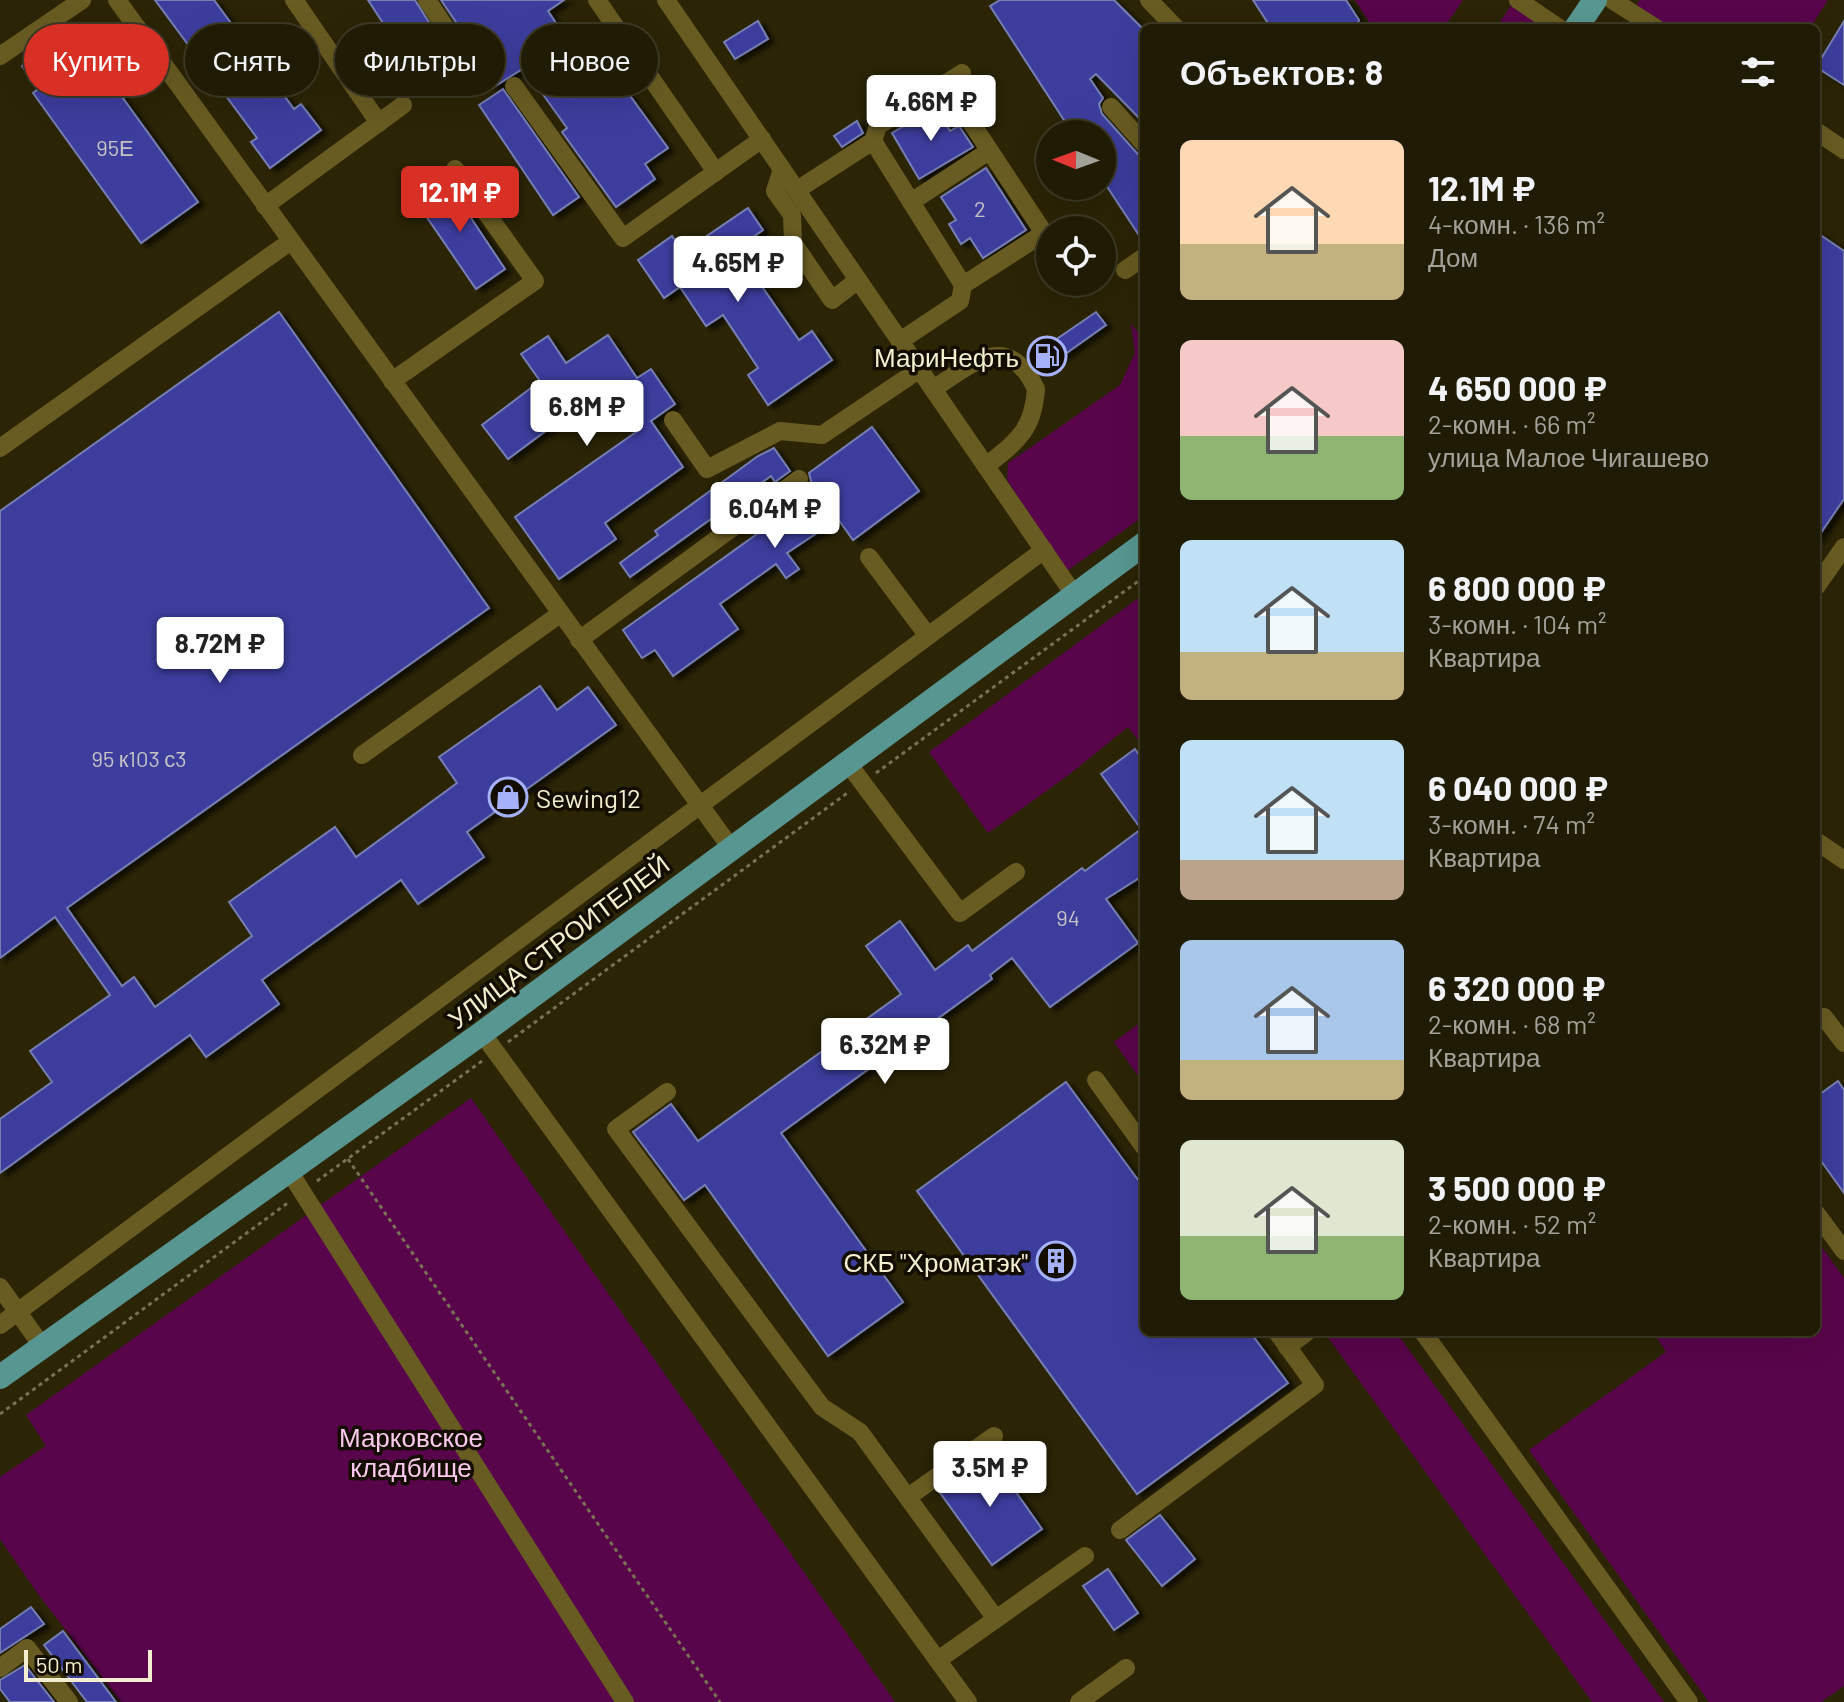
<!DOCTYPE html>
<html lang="ru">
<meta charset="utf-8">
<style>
:root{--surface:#201b04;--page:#28240e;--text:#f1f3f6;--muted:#a2a19a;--line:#3d3926;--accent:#d93025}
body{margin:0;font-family:Barlow,sans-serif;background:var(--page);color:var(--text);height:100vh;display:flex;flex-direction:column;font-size:30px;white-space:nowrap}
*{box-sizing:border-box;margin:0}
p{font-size:26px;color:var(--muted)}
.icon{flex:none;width:44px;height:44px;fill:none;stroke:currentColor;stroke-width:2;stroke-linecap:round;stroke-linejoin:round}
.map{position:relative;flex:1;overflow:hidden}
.sheet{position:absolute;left:1140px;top:24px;width:680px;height:1312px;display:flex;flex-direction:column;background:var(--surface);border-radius:12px;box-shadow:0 8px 32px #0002,0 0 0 2px var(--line)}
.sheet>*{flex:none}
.banner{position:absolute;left:24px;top:24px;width:760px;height:72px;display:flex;gap:16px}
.needle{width:52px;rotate:271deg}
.controls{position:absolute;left:1036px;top:120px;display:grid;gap:16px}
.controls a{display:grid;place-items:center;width:80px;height:80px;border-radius:50%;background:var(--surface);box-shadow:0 8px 32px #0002,0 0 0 2px var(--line);font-size:40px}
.scale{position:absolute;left:24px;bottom:20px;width:128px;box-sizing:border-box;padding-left:8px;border:4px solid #f4eed0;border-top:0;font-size:22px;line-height:28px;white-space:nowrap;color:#f4eed0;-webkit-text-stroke:6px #130d00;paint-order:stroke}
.price{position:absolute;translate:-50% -68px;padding:0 18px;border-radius:8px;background:#fff;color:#222;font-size:26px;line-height:52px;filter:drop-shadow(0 2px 4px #0008)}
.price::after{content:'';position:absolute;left:50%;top:48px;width:24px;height:18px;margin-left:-12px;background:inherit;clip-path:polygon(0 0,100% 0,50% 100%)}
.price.selected{background:var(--accent);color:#fff}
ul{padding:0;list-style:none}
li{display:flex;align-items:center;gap:24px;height:200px;padding:0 40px}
li span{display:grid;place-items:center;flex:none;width:224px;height:160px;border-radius:12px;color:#555}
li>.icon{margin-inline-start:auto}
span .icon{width:96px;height:96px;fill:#fffc;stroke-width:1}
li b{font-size:34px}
h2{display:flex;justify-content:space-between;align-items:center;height:96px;padding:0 40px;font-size:34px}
.pill{padding:0 28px;border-radius:36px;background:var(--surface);box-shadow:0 8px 32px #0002,0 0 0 2px var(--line);font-size:28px;line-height:72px}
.pill.selected{background:var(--accent);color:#fff}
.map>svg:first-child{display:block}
.green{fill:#59054b}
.building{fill:#3d3e9e;stroke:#767eb2;stroke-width:2;filter:url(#shadow)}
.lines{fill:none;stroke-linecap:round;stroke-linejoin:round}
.path{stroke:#797254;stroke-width:3;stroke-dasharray:4 4;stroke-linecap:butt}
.minor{stroke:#695c22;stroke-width:18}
.major{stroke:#589791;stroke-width:24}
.labels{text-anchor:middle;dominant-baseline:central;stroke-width:7;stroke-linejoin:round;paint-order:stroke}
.number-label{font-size:22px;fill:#c6c2c4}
.poi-label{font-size:26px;fill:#f4eed0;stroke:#130d00;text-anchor:end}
.street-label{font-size:26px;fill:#f4eed0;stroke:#130d00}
.park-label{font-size:26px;fill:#fac8ec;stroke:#130d00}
</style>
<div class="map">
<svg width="1844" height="1702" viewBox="0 0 1844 1702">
<defs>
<filter id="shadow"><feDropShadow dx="6" dy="3.5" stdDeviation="2" flood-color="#0009"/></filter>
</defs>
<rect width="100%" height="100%" fill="#2b2405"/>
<g class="green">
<polygon points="1355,0 1463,0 1444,28 1373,28"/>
<polygon points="1640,0 1828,0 1810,28 1669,28 1636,6"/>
<polygon points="1512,4 1544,28 1496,28"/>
<polygon points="1131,324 1144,339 1144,516 1067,571 1007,480 1008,463 1120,385 1135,353"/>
<polygon points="1144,594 1144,748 1128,727 1070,774 988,833 929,752"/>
<polygon points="1144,1020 1144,1084 1114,1042"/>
<polygon points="471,1098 895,1702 121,1702 38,1594 0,1539 0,1477 46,1446 26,1415"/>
<polygon points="1816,1239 1844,1278 1844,1686 1821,1702 1709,1702 1529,1450 1666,1352 1653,1332 1816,1332"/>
<polygon points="1324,1332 1396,1332 1664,1702 1592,1702"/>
</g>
<g class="building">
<polygon points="155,0 214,0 294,109 301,104 321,130 270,168 251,142 257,138"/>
<polygon points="368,0 415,0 450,56 418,77"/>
<polygon points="441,0 564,0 548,11 566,38 580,27 668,148 645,164 655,179 616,207 562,132 567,128 524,68 492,88 489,71"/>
<polygon points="1000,0 1114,0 1144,30 1144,123 1096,74 1090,79 1103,98 1099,104 1102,114 1144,161 1144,243 1102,179 1102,134 1073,134 990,6"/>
<polygon points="1253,0 1346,0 1359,20 1356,28 1271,28"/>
<polygon points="758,21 768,39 735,59 724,42"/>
<polygon points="1844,21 1844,85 1816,67"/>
<polygon points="73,29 198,202 141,243 33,93 38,89 22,66"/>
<polygon points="503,89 579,197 553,215 479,105"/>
<polygon points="936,107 950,131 959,126 973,147 919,179 892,133"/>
<polygon points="857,121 863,133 842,147 834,136"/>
<polygon points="986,168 1026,230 983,258 970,238 961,244 949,224 956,220 941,197"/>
<polygon points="445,179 505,269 476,289 415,200"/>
<polygon points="748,208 763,230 736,249 799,340 812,331 832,360 768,405 748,375 758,368 723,315 706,326 680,287 664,298 638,260 672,236 683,252"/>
<polygon points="1816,232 1844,251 1844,499 1816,540"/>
<polygon points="279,312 489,608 67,908 122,986 134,977 155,1007 252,936 229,902 335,827 356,857 457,783 439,757 540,686 557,710 588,687 616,725 467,832 484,857 418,904 401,880 262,980 279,1004 206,1057 190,1035 0,1173 0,1119 52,1082 30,1051 110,995 55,917 0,958 0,511"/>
<polygon points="1096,312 1106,325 1040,372 1029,358"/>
<polygon points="608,335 637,378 651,369 675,404 651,421 683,467 605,523 616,539 559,579 515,517 636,432 605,386 549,424 551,427 508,459 482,425 540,381 521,354 548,336 566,363"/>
<polygon points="872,427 919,491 853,540 838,519 787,553 799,569 786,578 776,564 720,604 738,629 673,676 655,650 642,658 623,630 817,491 811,481 809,473"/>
<polygon points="774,448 790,471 775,482 771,476 630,577 620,563 658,535 655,531 758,456"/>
<polygon points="1135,749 1144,762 1144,875 1106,899 1138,943 1050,1007 1012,958 990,975 992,979 781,1133 903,1302 828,1356 705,1185 684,1200 633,1132 671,1104 698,1141 901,994 866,946 900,921 935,970 968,945 972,951 1082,868 1085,871 1141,829 1101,774"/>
<polygon points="1838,1081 1844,1090 1844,1193 1816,1154 1816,1097"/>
<polygon points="1066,1082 1144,1188 1144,1332 1250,1332 1288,1383 1137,1494 917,1191"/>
<polygon points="989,1454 1042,1529 992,1565 938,1490"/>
<polygon points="1160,1515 1195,1559 1162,1586 1126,1540"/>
<polygon points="1108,1569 1138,1613 1114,1630 1083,1586"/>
<polygon points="31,1607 44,1624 0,1653 0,1629"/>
<polygon points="63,1631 116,1702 87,1702 44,1645"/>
<polygon points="25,1665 54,1702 10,1702 0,1689 0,1680"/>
</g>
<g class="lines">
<g class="path">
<polyline points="876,773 1144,577"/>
<polyline points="508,1042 850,791"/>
<polyline points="348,1159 720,1702"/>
<polyline points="317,1181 482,1061"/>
<polyline points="0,1414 289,1202"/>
</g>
<g class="minor">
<polyline points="117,0 731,848"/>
<polyline points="294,0 379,123"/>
<polyline points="427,0 479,78"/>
<polyline points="597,0 716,172"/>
<polyline points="666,0 1075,596"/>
<polyline points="1149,0 1176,28"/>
<polyline points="1518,0 1559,28"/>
<polyline points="1612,0 1656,28"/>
<polyline points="0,56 82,0"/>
<polyline points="945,83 1044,233 963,285"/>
<polyline points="514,86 623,238 762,139"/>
<polyline points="1111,107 1144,144"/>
<polyline points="1816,131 1844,150"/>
<polyline points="782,169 775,191 792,215 793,243 832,300 858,280"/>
<polyline points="797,190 873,141"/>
<polyline points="911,202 989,151"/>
<polyline points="265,206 403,105"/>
<polyline points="1125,270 1144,257"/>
<polyline points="900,341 960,301 963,285 873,141 878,126 962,73"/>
<polyline points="392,381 535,281 455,169"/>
<path d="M933,389C973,363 1008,330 1036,389C1033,431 1017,441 986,466"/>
<polyline points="673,420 707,469 780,431 822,435 920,369"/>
<polyline points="0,448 291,241"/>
<polyline points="869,557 928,636"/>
<polyline points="1816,587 1844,547"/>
<polyline points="579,640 799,479"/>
<polyline points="362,755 560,614"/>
<polyline points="847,762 960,913 1016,872"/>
<polyline points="1816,841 1844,860"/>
<polyline points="1816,1023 1824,1017 1844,1043"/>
<polyline points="482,1033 968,1702"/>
<polyline points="1096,1080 1144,1147"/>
<polyline points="667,1092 616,1129 822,1407 860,1432 996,1619"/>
<polyline points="289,1171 625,1702"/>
<polyline points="1816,1213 1844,1251"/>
<polyline points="0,1287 42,1346"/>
<polyline points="0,1325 1044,550"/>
<polyline points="1423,1332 1689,1702"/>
<polyline points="1287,1347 1307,1332"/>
<polyline points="908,1497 994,1436"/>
<polyline points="1120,1530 1315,1385 1277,1332"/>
<polyline points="938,1660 1085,1556"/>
<polyline points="0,1668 27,1648 69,1702"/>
<polyline points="1079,1702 1126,1668"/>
</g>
<g class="major">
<polyline points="1576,28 1595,0"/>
<polyline points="0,1377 482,1033 1144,544"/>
</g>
</g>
<defs>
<symbol id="fuel-ring" viewBox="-11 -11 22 22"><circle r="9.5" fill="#130d00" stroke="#a6b1fc" stroke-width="1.5"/><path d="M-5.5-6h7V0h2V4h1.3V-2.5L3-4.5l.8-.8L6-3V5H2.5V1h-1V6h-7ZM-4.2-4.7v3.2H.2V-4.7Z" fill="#a6b1fc"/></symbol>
<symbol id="shop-ring" viewBox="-11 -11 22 22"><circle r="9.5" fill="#130d00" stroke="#a6b1fc" stroke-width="1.5"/><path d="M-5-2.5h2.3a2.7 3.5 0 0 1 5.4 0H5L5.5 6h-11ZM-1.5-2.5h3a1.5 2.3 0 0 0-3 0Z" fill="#a6b1fc"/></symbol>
<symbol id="building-ring" viewBox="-11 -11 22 22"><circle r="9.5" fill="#130d00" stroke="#a6b1fc" stroke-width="1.5"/><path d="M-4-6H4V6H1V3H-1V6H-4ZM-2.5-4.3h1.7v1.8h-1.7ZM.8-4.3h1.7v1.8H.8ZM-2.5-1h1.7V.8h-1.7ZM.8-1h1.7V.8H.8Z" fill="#a6b1fc"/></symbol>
</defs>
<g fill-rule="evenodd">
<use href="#fuel-ring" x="1025" y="334" width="44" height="44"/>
<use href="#shop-ring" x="486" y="775" width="44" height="44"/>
<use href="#building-ring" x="1034" y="1239" width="44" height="44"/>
</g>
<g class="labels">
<g class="number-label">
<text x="115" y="147">95Е</text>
<text x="980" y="208">2</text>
<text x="139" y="758">95 к103 с3</text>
<text x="1068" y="917">94</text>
</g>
<g class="poi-label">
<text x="1019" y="356">МариНефть</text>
<text x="536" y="797" text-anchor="start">Sewing12</text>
<text x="1028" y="1261">СКБ "Хроматэк"</text>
</g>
<g class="street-label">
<text transform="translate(558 941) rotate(-37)">УЛИЦА СТРОИТЕЛЕЙ</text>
</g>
<g class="park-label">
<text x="411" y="1436">Марковское<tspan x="411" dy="30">кладбище</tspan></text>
</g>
</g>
</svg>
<div class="controls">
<a><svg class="needle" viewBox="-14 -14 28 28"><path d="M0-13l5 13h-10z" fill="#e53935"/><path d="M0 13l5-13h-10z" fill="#a2a19a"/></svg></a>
<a><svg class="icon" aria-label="locate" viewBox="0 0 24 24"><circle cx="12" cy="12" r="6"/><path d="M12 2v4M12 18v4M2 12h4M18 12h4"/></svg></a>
</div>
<div class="scale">50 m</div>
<b class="price" style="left:931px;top:143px">4.66M ₽</b>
<b class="price selected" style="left:460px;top:234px">12.1M ₽</b>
<b class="price" style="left:738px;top:304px">4.65M ₽</b>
<b class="price" style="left:587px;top:448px">6.8M ₽</b>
<b class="price" style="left:775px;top:550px">6.04M ₽</b>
<b class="price" style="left:220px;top:685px">8.72M ₽</b>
<b class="price" style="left:885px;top:1086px">6.32M ₽</b>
<b class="price" style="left:990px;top:1509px">3.5M ₽</b>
<div class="banner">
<a class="pill selected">Купить</a>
<a class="pill">Снять</a>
<a class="pill">Фильтры</a>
<a class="pill">Новое</a>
</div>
<section class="sheet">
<h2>Объектов: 8<svg class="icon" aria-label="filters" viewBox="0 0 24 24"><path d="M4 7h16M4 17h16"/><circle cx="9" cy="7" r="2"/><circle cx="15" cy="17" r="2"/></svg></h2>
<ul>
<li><span style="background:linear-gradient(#ffd9b3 65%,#c2b280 0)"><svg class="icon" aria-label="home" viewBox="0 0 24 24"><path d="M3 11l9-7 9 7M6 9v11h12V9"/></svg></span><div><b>12.1M ₽</b><p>4-комн. · 136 m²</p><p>Дом</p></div></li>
<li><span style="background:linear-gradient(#f6c9c9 60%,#8fb573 0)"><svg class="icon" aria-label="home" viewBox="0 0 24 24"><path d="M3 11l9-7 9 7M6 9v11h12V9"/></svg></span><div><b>4 650 000 ₽</b><p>2-комн. · 66 m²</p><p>улица Малое Чигашево</p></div></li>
<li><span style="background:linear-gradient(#bfe0f5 70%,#c2b280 0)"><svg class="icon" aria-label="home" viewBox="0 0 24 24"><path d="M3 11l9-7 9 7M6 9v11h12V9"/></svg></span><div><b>6 800 000 ₽</b><p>3-комн. · 104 m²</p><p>Квартира</p></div></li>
<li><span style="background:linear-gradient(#bfe0f5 75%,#b9a48a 0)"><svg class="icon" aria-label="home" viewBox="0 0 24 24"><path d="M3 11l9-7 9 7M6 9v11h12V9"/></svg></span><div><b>6 040 000 ₽</b><p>3-комн. · 74 m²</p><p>Квартира</p></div></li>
<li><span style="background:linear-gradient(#a9c7e8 75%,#c2b280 0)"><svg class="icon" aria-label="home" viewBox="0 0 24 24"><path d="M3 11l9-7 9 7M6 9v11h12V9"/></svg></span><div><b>6 320 000 ₽</b><p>2-комн. · 68 m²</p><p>Квартира</p></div></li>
<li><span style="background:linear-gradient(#dfe7d0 60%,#8fb573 0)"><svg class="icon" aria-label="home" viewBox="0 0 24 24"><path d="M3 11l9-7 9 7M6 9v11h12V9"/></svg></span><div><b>3 500 000 ₽</b><p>2-комн. · 52 m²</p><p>Квартира</p></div></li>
</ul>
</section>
</div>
